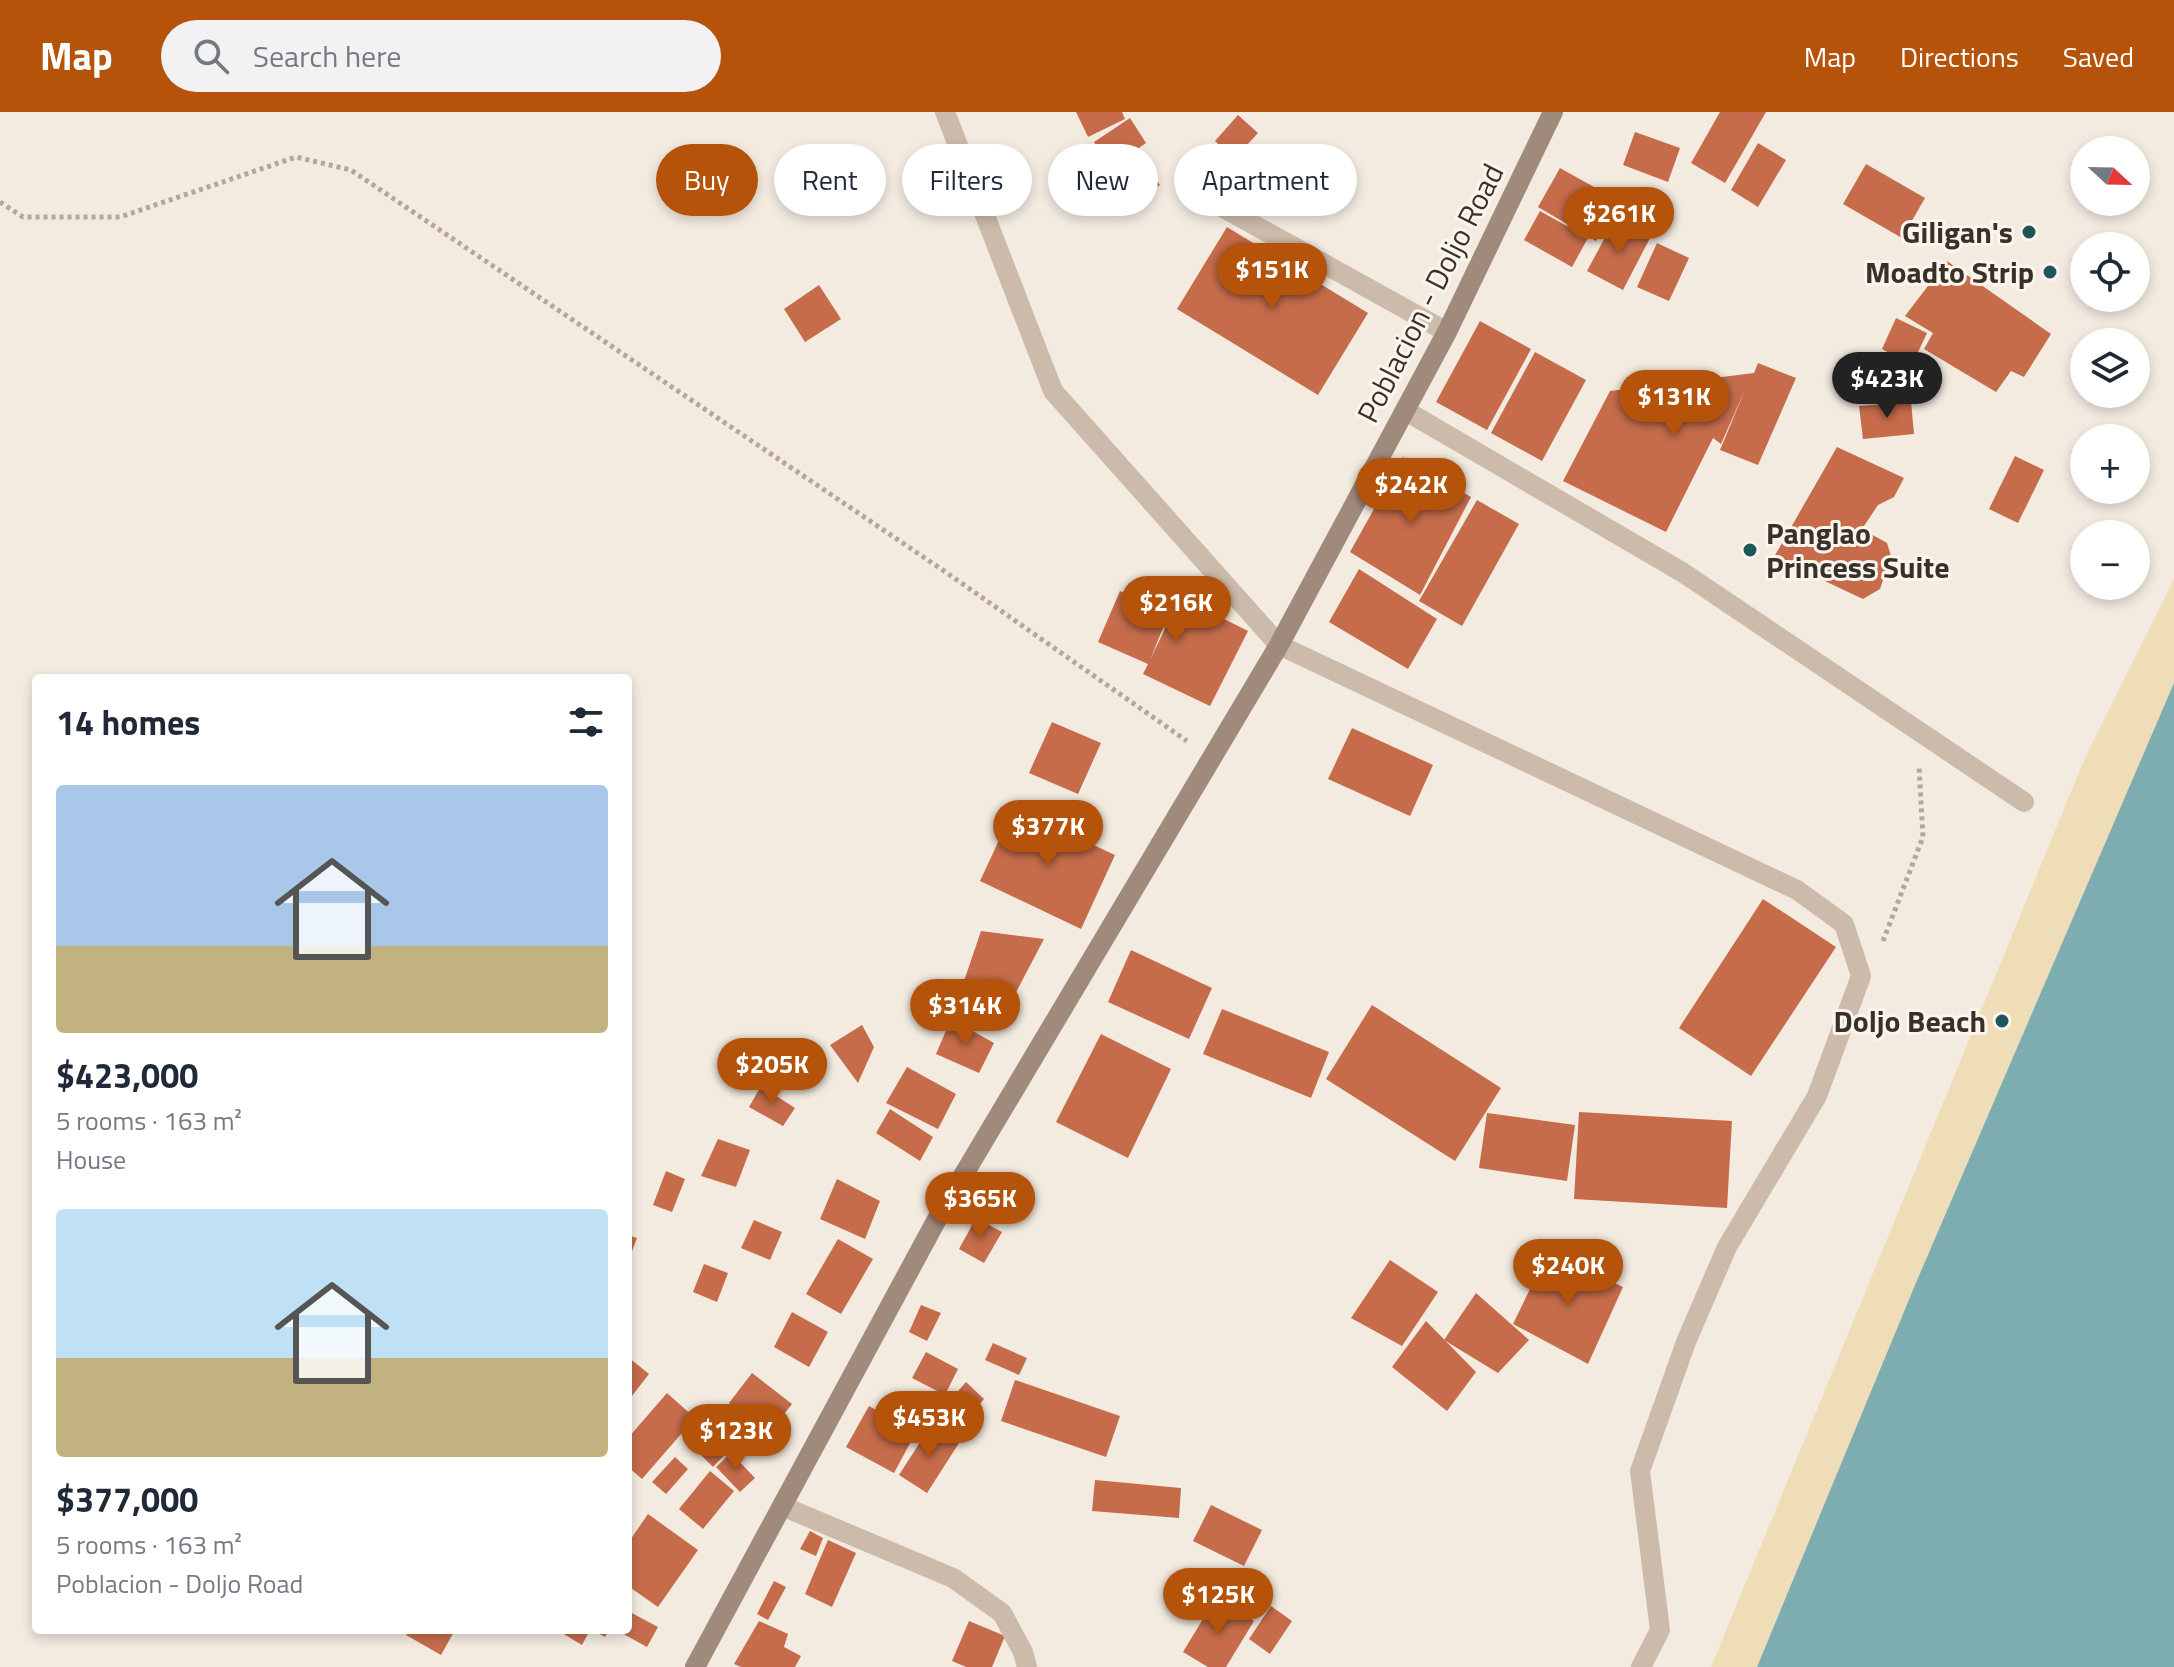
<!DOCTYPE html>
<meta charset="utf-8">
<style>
:root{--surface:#fff;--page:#f2f2f3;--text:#1f2937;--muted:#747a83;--accent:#b45309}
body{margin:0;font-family:"Titillium Web",sans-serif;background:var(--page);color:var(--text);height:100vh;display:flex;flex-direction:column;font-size:30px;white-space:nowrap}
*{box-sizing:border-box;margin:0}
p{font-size:26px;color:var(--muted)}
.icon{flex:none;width:44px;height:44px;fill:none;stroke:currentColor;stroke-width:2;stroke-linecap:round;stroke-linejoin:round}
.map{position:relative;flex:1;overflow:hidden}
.panel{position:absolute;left:32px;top:562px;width:600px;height:960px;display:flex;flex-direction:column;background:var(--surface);border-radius:8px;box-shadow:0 4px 12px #0003}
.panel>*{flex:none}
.top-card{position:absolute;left:656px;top:32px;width:760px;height:72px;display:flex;gap:16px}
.needle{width:52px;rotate:112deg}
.buttons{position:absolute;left:2070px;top:24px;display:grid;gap:16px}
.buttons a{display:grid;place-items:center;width:80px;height:80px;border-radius:50%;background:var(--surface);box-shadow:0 4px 12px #0003;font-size:40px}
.price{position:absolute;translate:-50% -68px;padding:0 18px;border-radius:28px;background:var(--accent);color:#fff;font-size:26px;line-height:52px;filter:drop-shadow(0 2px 4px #0008)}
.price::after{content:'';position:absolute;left:50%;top:48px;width:24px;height:18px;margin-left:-12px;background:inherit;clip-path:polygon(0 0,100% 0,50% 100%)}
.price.active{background:#222;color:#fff}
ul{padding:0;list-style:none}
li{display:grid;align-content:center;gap:16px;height:424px;padding:0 24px}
li span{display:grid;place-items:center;height:248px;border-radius:8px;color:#555}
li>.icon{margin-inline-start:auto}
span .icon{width:144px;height:144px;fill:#fffc;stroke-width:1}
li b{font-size:34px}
h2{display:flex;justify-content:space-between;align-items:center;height:96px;padding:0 24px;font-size:34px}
.chip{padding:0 28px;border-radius:36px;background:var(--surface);box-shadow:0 4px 12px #0003;font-size:28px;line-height:72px}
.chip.active{background:var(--accent);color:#fff}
header{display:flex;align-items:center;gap:48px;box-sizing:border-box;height:112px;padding:0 40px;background:var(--accent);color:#fff}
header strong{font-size:38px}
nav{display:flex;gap:44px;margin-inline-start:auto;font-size:28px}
.search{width:560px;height:72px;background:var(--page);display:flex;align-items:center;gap:20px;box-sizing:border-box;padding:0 28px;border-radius:44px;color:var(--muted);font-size:30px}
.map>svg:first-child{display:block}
.sand{fill:#eeddb7}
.water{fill:#7eadb1}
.building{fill:#c66c4b}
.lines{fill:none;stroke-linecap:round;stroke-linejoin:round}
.path{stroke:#b8a595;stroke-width:5;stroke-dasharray:4 4;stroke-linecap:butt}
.lane{stroke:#ccbbab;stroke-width:20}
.street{stroke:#ccbbab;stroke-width:20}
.secondary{stroke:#a08a7c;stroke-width:20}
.poi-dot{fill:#1f565c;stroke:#fbf5ed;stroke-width:3}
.labels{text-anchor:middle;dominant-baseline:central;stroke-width:6;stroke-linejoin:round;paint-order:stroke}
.poi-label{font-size:30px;font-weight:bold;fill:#3a302a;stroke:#fbf5ed;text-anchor:end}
.street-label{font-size:30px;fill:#3a302a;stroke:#fbf5ed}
</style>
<header>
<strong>Map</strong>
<div class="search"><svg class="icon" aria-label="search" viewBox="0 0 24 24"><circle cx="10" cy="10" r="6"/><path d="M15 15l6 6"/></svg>Search here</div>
<nav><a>Map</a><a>Directions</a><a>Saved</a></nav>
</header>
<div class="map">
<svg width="2174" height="1555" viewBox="0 0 2174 1555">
<rect width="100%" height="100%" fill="#f3ebe0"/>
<polygon class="sand" points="2174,467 2174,571 1915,1173 1757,1555 1711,1555 2085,646"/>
<polygon class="water" points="2174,571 2174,1555 1757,1555 1915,1173"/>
<g class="building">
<polygon points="1076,0 1122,0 1125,7 1088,25"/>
<polygon points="1720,0 1766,0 1725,71 1691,51"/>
<polygon points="1238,3 1258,21 1234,47 1215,29"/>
<polygon points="1130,6 1146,31 1136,38 1160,73 1134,91 1094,30"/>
<polygon points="1635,20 1680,36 1668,70 1623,53"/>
<polygon points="1758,31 1786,48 1758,95 1731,78"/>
<polygon points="1866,52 1925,86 1902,126 1843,92"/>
<polygon points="1560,56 1619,89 1596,129 1538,95"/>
<polygon points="1540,99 1588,126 1572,155 1524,128"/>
<polygon points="1615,107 1650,126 1623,178 1587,159"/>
<polygon points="1227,115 1368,201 1318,283 1177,197"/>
<polygon points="1657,131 1689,146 1669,189 1637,175"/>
<polygon points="1947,149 2051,222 2024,265 2011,259 1996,280 1924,237 1933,221 1905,204"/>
<polygon points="819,173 841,207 805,230 784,197"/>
<polygon points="1896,206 1927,221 1912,253 1882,237"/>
<polygon points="1480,209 1531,237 1487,318 1436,290"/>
<polygon points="1535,240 1586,268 1542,349 1491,321"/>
<polygon points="1758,251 1796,266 1758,353 1720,338 1745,278 1721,332 1713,326 1666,420 1563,369 1610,279 1754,261"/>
<polygon points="1911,290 1914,322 1863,327 1859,294"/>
<polygon points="1837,335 1904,366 1894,385 1878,393 1862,417 1887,431 1891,444 1880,477 1863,487 1774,445"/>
<polygon points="2015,344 2044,358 2018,411 1989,397"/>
<polygon points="1403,345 1471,385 1420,483 1350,440"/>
<polygon points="1477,388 1519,412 1462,514 1419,489"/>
<polygon points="1359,457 1437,507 1408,557 1329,510"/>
<polygon points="1120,479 1169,501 1150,548 1180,485 1248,519 1210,594 1143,562 1148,552 1098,530"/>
<polygon points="1052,610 1101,631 1078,682 1029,661"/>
<polygon points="1352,616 1433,653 1410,704 1328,667"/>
<polygon points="1014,696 1115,743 1081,817 980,769"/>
<polygon points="1763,787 1836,835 1751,964 1679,916"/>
<polygon points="981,819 1044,827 1005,901 964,869"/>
<polygon points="1131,838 1212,876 1189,927 1108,890"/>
<polygon points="1372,893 1501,976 1455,1049 1326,967"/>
<polygon points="1222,897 1329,940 1311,986 1203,942"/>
<polygon points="951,907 994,931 979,961 936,942"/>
<polygon points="862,913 874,935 858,971 830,933"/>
<polygon points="1101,922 1171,957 1128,1046 1056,1010"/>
<polygon points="907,955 956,982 938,1017 886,991"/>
<polygon points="761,974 795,996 783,1014 749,995"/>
<polygon points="890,997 933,1025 920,1049 876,1021"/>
<polygon points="1579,1000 1732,1009 1727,1096 1574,1087"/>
<polygon points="1487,1001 1575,1013 1567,1069 1479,1056"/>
<polygon points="718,1027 750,1038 736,1075 701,1064"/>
<polygon points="666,1059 685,1067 672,1100 653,1093"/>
<polygon points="837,1067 880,1089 865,1127 820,1107"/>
<polygon points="976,1106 1002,1120 984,1151 959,1137"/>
<polygon points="754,1108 782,1120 770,1148 741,1136"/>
<polygon points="628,1123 637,1126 628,1150"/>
<polygon points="838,1127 873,1147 841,1202 806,1182"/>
<polygon points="1548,1140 1623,1175 1588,1252 1513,1212"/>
<polygon points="1390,1148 1438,1180 1402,1234 1351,1206"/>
<polygon points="704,1152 728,1161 717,1190 693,1180"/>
<polygon points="1476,1181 1529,1228 1498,1261 1444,1228"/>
<polygon points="921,1193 941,1201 927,1229 909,1220"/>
<polygon points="792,1200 828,1220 809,1255 774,1235"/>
<polygon points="1426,1209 1476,1260 1447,1299 1392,1255"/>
<polygon points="993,1231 1027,1246 1019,1263 985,1248"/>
<polygon points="926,1240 958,1257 945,1283 912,1266"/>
<polygon points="628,1245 649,1262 628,1289"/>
<polygon points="752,1261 792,1292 769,1321 729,1291"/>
<polygon points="1015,1268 1120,1304 1106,1345 1001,1309"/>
<polygon points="966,1270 984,1287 963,1312 944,1295"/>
<polygon points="667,1281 695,1306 642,1367 628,1355 628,1326"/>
<polygon points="869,1294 916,1320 894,1361 846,1335"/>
<polygon points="931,1313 959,1331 927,1381 899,1363"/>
<polygon points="709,1317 730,1337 713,1355 692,1334"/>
<polygon points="731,1341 755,1366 740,1380 716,1355"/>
<polygon points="675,1345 688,1357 666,1382 652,1370"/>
<polygon points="710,1359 734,1379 703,1417 679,1397"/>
<polygon points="1095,1368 1181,1376 1179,1406 1092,1399"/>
<polygon points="1211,1393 1262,1418 1244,1454 1193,1429"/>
<polygon points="648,1402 698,1438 658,1495 628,1474 628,1431"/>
<polygon points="810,1419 823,1426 816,1444 800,1437"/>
<polygon points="828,1428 856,1441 832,1495 805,1482"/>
<polygon points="774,1469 786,1475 768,1508 757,1502"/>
<polygon points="1215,1487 1254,1509 1226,1555 1208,1555 1183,1540"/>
<polygon points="1271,1494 1292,1509 1270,1542 1249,1527"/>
<polygon points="628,1499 658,1515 647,1535 616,1518 628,1518"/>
<polygon points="759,1509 788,1522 784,1535 801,1544 795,1555 741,1555 734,1552"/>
<polygon points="969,1509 1005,1524 992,1555 966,1555 952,1549"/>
<polygon points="409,1518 455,1518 441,1543 406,1523"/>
<polygon points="557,1518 590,1518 582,1533"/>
<polygon points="592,1518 609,1518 605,1525"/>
</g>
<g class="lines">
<g class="path">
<polyline points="0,90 23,105 120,105 296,45 351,58 947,461 1187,629"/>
<polyline points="1883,829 1923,725 1919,655"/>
</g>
<g class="lane">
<polyline points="1211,89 1447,220"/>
<polyline points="1406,299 1682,460 2024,690"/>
<polyline points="1279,533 1797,778 1844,812 1861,864 1817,984 1727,1135 1686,1230 1640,1359 1660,1518 1641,1555"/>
</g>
<g class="street">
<polyline points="945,0 1053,279 1279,533"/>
<polyline points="782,1394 953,1466 1002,1501 1023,1540 1027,1555"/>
</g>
<polyline class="secondary" points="695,1555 936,1109 1279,533 1447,220 1553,0"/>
</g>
<g class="poi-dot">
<circle cx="2029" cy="120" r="8"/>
<circle cx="2050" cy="160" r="8"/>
<circle cx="1750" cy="438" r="8"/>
<circle cx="2002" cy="909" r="8"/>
</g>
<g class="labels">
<g class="poi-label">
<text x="2013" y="120">Giligan's</text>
<text x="2034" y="160">Moadto Strip</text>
<text x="1766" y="421" text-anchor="start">Panglao<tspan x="1766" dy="34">Princess Suite</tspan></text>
<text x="1986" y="909">Doljo Beach</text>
</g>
<g class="street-label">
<text transform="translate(1430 181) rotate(-63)">Poblacion - Doljo Road</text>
</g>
</g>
</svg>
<div class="buttons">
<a><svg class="needle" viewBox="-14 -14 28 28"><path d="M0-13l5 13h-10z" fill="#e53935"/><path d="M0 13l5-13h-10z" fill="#747a83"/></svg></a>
<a><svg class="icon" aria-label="locate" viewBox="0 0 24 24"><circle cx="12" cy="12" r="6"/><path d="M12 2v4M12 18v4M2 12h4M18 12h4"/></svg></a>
<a><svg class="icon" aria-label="layers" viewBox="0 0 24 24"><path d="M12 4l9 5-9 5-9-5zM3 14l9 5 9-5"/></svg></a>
<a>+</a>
<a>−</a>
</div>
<b class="price" style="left:1619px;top:143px">$261K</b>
<b class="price" style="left:1272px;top:199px">$151K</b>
<b class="price active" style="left:1887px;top:308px">$423K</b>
<b class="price" style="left:1674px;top:326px">$131K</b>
<b class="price" style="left:1411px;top:414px">$242K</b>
<b class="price" style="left:1176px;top:532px">$216K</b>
<b class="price" style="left:1048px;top:756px">$377K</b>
<b class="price" style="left:965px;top:935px">$314K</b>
<b class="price" style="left:772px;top:994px">$205K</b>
<b class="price" style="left:980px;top:1128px">$365K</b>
<b class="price" style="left:1568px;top:1195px">$240K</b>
<b class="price" style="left:929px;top:1347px">$453K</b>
<b class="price" style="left:736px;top:1360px">$123K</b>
<b class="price" style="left:1218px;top:1524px">$125K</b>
<div class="top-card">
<a class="chip active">Buy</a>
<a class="chip">Rent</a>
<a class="chip">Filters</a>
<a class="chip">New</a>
<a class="chip">Apartment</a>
</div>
<section class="panel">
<h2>14 homes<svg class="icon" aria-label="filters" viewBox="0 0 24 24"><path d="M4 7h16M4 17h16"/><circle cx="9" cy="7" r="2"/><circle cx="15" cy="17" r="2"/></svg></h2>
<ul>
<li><span style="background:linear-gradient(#a9c7e8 65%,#c2b280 0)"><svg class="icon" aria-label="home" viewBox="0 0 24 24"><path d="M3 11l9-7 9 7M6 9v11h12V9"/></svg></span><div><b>$423,000</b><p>5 rooms · 163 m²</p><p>House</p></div></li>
<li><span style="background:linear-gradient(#bfe0f5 60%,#c2b280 0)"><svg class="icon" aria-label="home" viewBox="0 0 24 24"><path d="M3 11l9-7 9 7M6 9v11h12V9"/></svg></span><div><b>$377,000</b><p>5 rooms · 163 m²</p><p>Poblacion - Doljo Road</p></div></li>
</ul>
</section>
</div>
